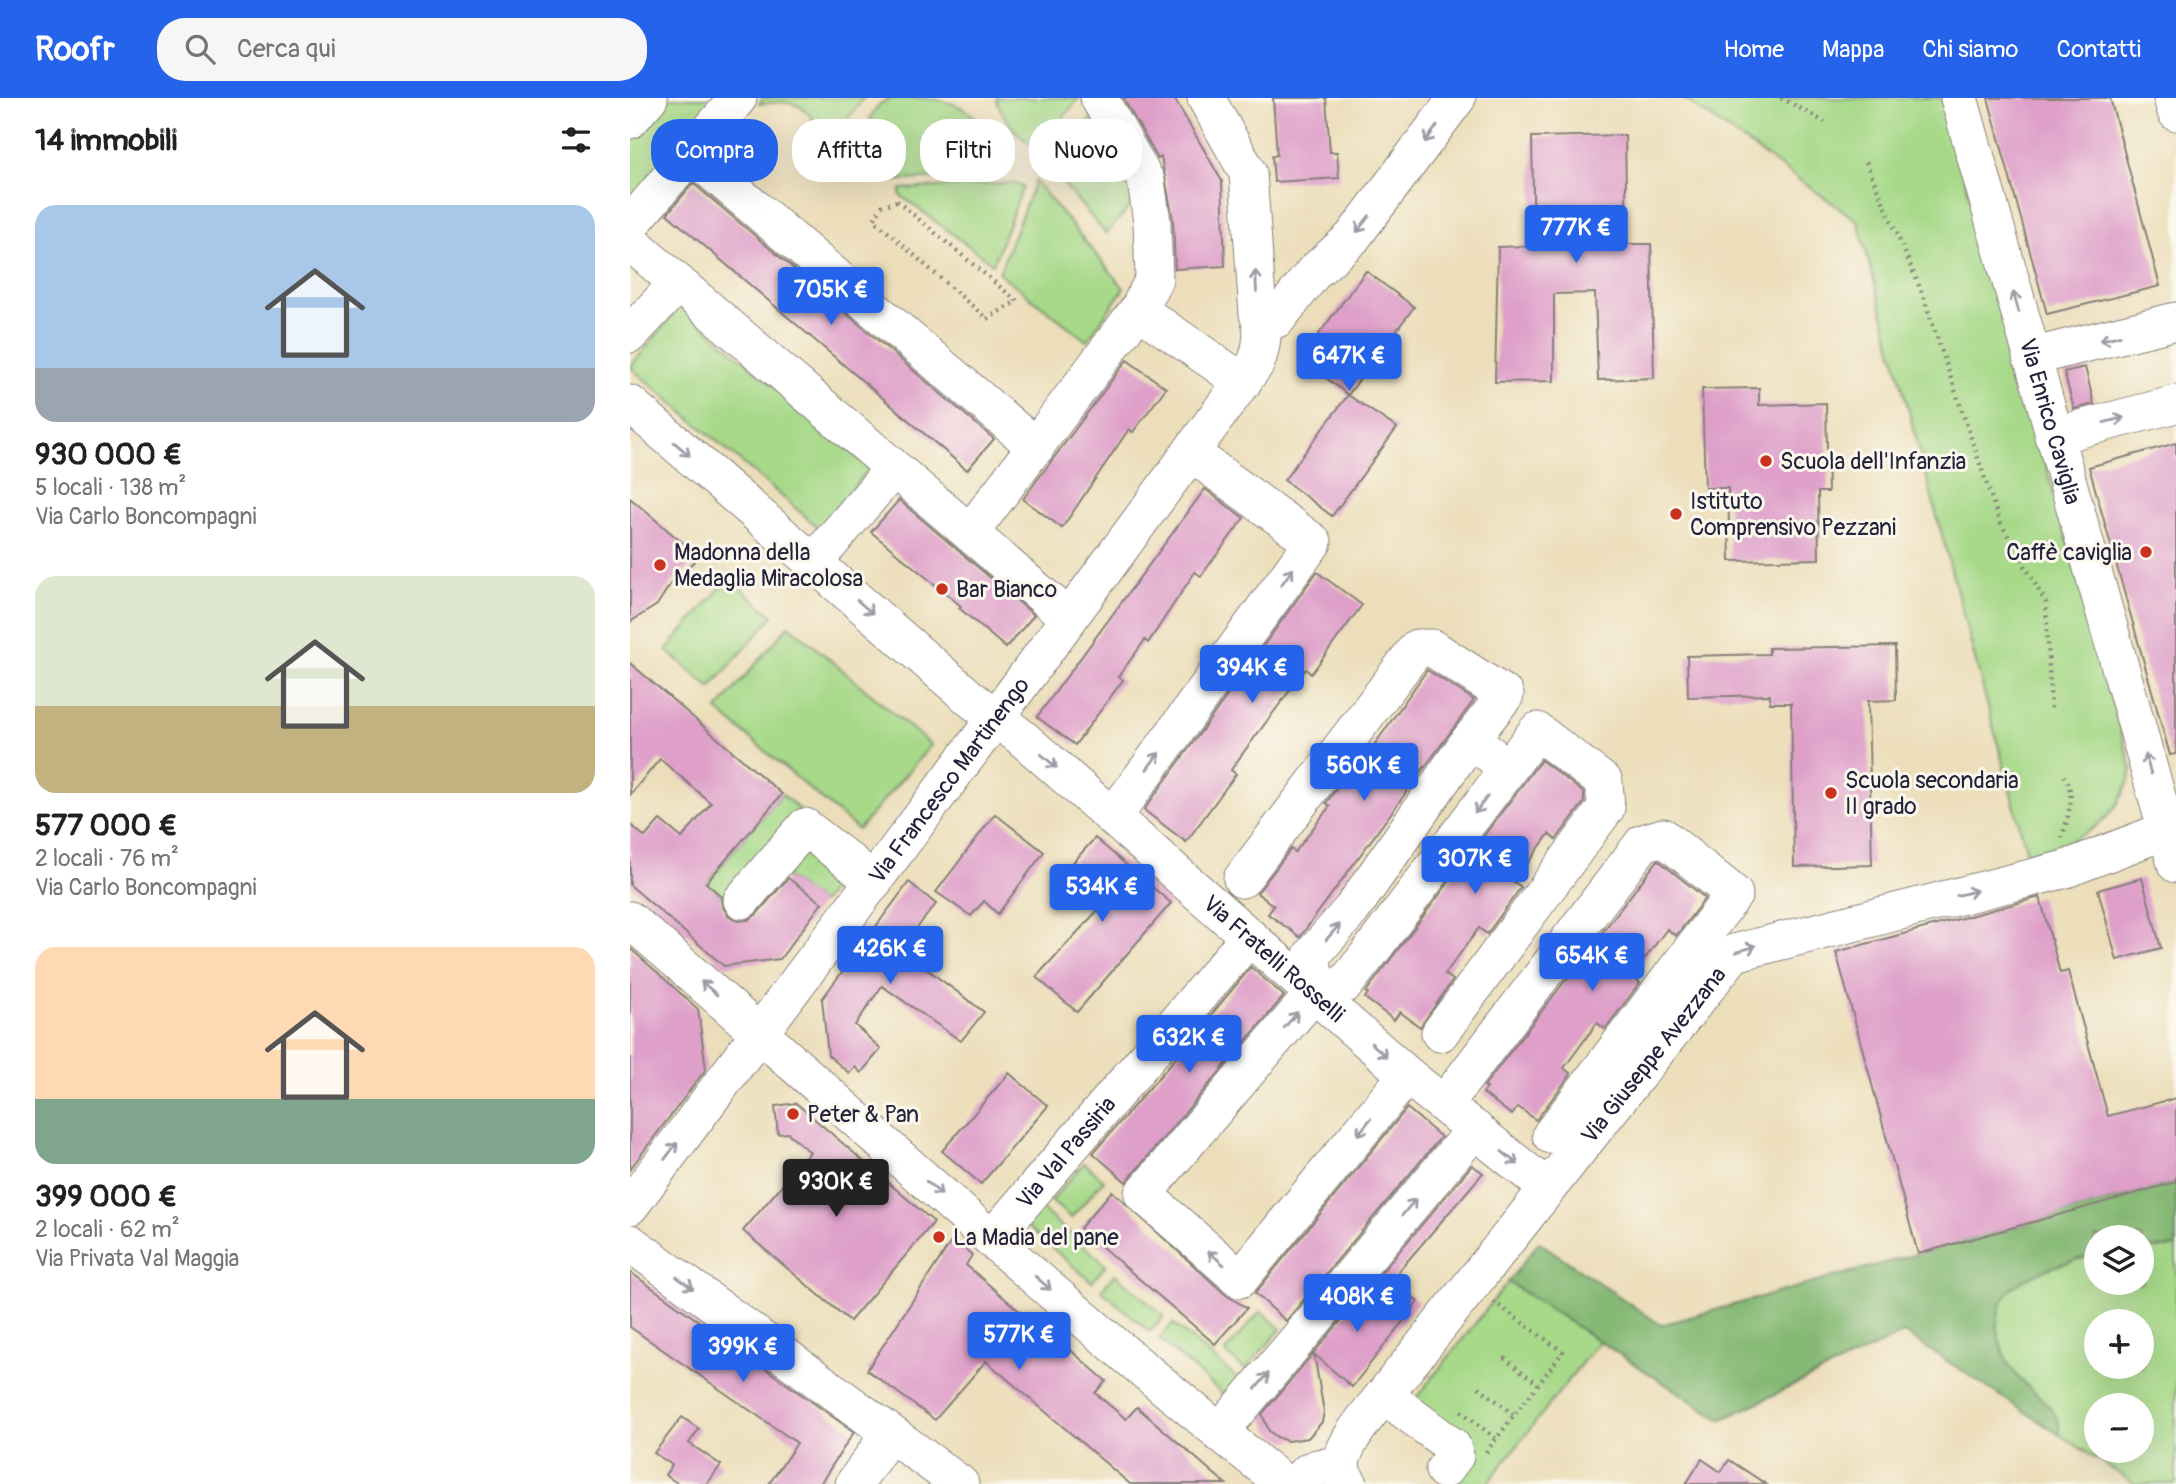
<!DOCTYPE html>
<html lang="it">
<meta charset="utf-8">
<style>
:root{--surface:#fff;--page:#f6f6f6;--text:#202124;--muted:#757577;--accent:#2563eb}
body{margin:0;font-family:Pangolin,sans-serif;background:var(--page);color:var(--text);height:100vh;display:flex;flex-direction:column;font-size:26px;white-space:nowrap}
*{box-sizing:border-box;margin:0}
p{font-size:23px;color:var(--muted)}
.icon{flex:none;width:38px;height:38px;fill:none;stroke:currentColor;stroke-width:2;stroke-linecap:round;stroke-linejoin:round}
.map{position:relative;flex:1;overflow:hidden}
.panel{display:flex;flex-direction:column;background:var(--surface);width:630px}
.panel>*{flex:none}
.top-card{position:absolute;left:21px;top:21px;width:665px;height:63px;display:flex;gap:14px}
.controls{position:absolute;left:1454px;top:1127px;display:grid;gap:14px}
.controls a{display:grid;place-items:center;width:70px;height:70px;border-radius:50%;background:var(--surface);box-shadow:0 7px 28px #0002;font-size:35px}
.price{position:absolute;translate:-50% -60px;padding:0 16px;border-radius:7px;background:var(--accent);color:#fff;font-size:23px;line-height:46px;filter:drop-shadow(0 2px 4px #0008)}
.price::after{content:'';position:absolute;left:50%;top:42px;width:21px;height:16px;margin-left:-10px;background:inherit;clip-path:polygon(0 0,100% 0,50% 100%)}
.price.current{background:#222;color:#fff}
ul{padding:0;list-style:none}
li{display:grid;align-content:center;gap:14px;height:371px;padding:0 35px}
li span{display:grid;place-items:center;height:217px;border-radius:21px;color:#555}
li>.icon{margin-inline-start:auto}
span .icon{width:126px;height:126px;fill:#fffc;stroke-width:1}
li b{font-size:30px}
h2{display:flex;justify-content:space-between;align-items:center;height:84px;padding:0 35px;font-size:30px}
.tag{padding:0 24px;border-radius:28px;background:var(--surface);box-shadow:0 7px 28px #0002;font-size:24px;line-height:63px}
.tag.current{background:var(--accent);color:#fff}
header{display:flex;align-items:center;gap:42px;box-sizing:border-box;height:98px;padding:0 35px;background:var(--accent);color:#fff}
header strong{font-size:33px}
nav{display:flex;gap:38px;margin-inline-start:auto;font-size:24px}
.search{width:490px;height:63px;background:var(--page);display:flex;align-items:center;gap:18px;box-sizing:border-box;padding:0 24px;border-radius:28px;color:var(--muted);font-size:26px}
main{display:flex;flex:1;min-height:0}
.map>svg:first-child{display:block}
.green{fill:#a7d989;stroke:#647e62;stroke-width:2;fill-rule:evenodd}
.forest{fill:#85b975;stroke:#546e58;stroke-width:2}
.building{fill:#de9fc9}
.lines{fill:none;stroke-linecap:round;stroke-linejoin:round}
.minor-casing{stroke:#87807a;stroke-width:39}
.path{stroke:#87807a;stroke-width:4.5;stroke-dasharray:2 5;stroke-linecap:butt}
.minor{stroke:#fff;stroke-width:37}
.oneway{stroke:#9c9ca7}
.poi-dot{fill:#c8321e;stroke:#fbf7ec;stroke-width:2.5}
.labels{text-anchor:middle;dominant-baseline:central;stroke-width:6;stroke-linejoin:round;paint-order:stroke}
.street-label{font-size:23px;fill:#22223b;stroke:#fbf7ec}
.poi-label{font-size:23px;fill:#22223b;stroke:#fbf7ec;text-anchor:start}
</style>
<header>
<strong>Roofr</strong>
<div class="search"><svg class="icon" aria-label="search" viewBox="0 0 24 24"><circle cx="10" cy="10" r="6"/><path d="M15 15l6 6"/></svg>Cerca qui</div>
<nav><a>Home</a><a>Mappa</a><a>Chi siamo</a><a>Contatti</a></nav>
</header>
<main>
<section class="panel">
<h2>14 immobili<svg class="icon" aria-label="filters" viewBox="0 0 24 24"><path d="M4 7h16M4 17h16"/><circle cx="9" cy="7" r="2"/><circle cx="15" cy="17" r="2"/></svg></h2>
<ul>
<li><span style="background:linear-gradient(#a9c7e8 75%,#9aa5b1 0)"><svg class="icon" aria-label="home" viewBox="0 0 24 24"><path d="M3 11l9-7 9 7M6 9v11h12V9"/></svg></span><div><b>930 000 €</b><p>5 locali · 138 m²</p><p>Via Carlo Boncompagni</p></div></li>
<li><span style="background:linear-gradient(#dfe7d0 60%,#c2b280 0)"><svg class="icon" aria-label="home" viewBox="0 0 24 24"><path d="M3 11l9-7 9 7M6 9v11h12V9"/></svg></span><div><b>577 000 €</b><p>2 locali · 76 m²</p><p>Via Carlo Boncompagni</p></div></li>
<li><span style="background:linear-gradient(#ffd9b3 70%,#7fa58c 0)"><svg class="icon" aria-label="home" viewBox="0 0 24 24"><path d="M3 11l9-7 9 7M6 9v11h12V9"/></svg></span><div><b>399 000 €</b><p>2 locali · 62 m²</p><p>Via Privata Val Maggia</p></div></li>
</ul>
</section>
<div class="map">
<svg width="1546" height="1386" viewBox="0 0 1546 1386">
<rect width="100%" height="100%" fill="#fbf7ec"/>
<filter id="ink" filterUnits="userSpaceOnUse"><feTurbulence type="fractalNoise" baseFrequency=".0143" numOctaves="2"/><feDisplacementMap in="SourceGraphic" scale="14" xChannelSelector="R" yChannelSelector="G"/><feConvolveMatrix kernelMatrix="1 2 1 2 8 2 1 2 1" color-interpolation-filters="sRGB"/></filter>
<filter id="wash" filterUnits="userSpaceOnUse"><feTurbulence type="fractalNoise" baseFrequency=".00686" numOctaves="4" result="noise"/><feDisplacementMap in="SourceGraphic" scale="28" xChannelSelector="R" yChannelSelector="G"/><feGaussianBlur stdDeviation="1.57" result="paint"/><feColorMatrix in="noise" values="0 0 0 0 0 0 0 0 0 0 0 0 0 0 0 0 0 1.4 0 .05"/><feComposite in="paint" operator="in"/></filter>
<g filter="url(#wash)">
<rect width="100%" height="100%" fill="#ecdeba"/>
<g class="green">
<polygon points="31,0 94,0 0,107 0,35"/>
<path d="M132,0H234C225,10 204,41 194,44C187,38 188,31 184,23C170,0 152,4 129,6Z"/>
<path d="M262,0C309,0 345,0 362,47C365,57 369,68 361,77L256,83L253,79C262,53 270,43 243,28L240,19L251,5Z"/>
<path d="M366,0H449L410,49C389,44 372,19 366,0Z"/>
<path d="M1053,0H1312L1502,672C1488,727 1449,744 1397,755L1228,123Z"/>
<polygon points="465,16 513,94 476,136 419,69"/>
<polygon points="405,83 494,190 457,243 369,175"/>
<polygon points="384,85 393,89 363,166 270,97 271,91"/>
<polygon points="50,208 240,370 189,430 0,269"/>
<polygon points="99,480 143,518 80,590 36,552"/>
<polygon points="159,527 301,647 228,732 87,612"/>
<polygon points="152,696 170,712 94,800 85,792 73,789"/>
<polygon points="181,743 217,770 192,805 155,778"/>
<polygon points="454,1065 474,1082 441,1120 421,1103"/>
<polygon points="408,1108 476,1167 462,1184 393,1125"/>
<path d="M1546,1149V1386H1505L1430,1337C1432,1310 1402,1297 1387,1278C1365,1251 1356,1205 1391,1183C1413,1170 1442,1163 1466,1156V1185H1512V1151ZM1466,1223H1512V1269H1466ZM1466,1307H1512V1353H1466Z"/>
<polygon points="485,1176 534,1218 520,1234 471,1192"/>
<polygon points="878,1184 969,1243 857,1386 819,1386 783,1304"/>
<polygon points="631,1213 651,1231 615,1272 595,1254"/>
<polygon points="543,1225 608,1281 594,1297 529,1241"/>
</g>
<path class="forest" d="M1546,1084V1149L1512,1151V1139H1466V1156C1442,1163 1412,1170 1391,1184C1356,1205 1365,1252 1387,1278C1403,1297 1432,1310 1430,1337L1274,1235L1091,1322L878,1184L909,1144L1031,1227Z"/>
<g id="blocks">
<g class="building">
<polygon points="493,0 544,0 592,83 595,168 545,171 543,121 531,59 528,61"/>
<polygon points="643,0 696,0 700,54 707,54 709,80 644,84 642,58 647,57"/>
<polygon points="1358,0 1480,0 1530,188 1417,216"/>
<polygon points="995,37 997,146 1021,146 1024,280 968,282 965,195 924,196 924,283 865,284 868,149 904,148 902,39"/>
<polygon points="63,85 364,341 337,372 37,116"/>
<polygon points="736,173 784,209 718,297 767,330 702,418 654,382 718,297 671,260"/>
<polygon points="497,262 536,290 503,334 499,331 432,430 393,401"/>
<polygon points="1455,269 1464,306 1444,311 1434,274"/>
<polygon points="1129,290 1129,307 1196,305 1198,394 1188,394 1189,461 1100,463 1098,390 1075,390 1072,291"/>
<polygon points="1546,345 1546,656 1540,657 1459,369"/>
<polygon points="575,391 614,420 571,478 565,474 518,545 515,542 488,579 493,582 445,647 407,619"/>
<polygon points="0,400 69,459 41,485 27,507 0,524"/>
<polygon points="269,402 404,517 376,550 329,510 331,508 241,434"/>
<polygon points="687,474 732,507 681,576 676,571 613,655 601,672 606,676 556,744 514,712"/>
<polygon points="1265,548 1266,602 1238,603 1242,767 1164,769 1161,605 1140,605 1140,597 1058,599 1057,558 1139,556 1139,550"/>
<polygon points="0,565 152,696 76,785 91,798 92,808 98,817 109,823 118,822 127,816 158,780 192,805 150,861 94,868 0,787 0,726 15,739 30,722 52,740 81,705 30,661 0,697"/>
<polygon points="797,572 844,602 670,839 638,816 644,808 627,795 661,751 665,754 700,708 696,705 729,661 733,663"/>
<polygon points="911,662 954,695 954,704 926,742 919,736 884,784 891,789 857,836 849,830 815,876 823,882 790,929 770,914 764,922 735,900 738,895 736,894"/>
<polygon points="365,716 414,754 368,816 354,803 341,818 306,794"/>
<polygon points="465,740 541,805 447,914 406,879 468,812 430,779"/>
<polygon points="1028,762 1075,800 1046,838 1037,831 1002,878 1010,885 975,931 967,925 934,970 941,976 906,1022 888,1009 882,1017 853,995 857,990 854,988"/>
<polygon points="1512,780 1531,850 1487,862 1468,792"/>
<polygon points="279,784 306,806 270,851 354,914 331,943 252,888 225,927 251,951 231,975 225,969 219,975 198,957 192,901"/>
<polygon points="1410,799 1430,875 1438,873 1478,1018 1546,1000 1546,1084 1288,1156 1206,854"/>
<polygon points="0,850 68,911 76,971 0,1071"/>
<polygon points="621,869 654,898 496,1084 463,1055 576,925 575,924"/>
<polygon points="379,975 418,1008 351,1086 312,1053"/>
<polygon points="166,1005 304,1124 220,1223 113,1133 180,1054 158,1035 148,1036 145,1008"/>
<polygon points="777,1010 811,1039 656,1223 625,1195"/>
<polygon points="842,1067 853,1075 762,1181 788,1204 722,1289 684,1256 694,1314 692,1324 678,1340 657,1343 647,1339 639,1333 632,1316"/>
<polygon points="482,1093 596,1197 617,1210 585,1246 450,1130"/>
<polygon points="323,1141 342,1157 336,1167 395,1218 398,1215 476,1283 465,1295 496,1321 507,1309 596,1386 500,1386 356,1263 305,1322 237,1272"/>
<polygon points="0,1174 224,1334 190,1386 139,1386 167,1345 0,1229"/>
<polygon points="52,1319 69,1331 59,1345 91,1367 77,1386 49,1386 35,1377 42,1367 24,1355"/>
<polygon points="1072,1361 1091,1374 1099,1362 1136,1386 1056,1386"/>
</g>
</g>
</g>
<g filter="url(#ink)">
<use href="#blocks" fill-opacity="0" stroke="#87807a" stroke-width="2"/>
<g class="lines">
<defs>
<g id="minor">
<path id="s1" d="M1329,0L1546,766"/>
<polyline points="1542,0 1546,14"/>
<polyline points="0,22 19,0"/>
<polyline points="60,55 406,349"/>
<polyline points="0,127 108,0"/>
<polyline points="0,144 439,520"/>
<polyline points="508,212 613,284"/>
<polyline points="632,226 647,221 684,174 722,140 827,0"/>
<polyline points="0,236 48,185"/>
<polyline points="1401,259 1546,223"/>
<path id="s2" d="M0,306L341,601L391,639L777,977L916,1089"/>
<polyline points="1423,338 1546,306"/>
<polyline points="340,435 508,212 524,181 522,124 516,83 469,0"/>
<polyline points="184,464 263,371"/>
<polyline points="483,719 683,444 561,355"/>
<polyline points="612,781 787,550 802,550 875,597 837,646"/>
<polyline points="112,802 175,729 244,783"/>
<path d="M0,822C218,1010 428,1209 655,1386"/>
<path d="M685,894L682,857L722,811L837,646C856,652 865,656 875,675L738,857L715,886L685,894L513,1096L610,1181L777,977"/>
<polyline points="810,935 976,710 974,684 907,633 875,675"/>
<polyline points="815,1005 1013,745 1033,739 1104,796 921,1037"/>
<path id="s3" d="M0,1108L376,606L626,265C632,248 635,232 628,216L618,75L576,0"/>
<path id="s4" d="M362,1141L619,839"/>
<polyline points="0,1145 330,1386"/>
<polyline points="754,1297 822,1348 825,1358 814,1372"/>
<polyline points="589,1335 845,1031"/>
<path id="s5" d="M712,1375C706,1350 739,1316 754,1297L1104,855L1436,771L1537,732"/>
<polyline points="224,1386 260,1335"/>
<path d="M667,1386C680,1364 707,1363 719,1386"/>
</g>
</defs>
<use href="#minor" class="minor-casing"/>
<g class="path">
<polyline points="1151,0 1195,24"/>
<polyline points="1236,64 1291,192 1369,422 1416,505 1421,611"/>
<polygon points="267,103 387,203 357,221 244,122 252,108"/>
<path d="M1432,740C1437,720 1447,696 1434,678"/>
<polyline points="874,1260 908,1286"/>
<polyline points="849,1289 884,1317"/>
<polyline points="831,1313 866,1341"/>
<polyline points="856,1354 933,1254 864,1204"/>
</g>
<use href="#minor" class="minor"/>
</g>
<defs><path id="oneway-shaft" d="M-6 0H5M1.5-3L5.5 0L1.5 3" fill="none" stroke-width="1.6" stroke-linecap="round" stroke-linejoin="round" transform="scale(1.75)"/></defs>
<g class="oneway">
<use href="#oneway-shaft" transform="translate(801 36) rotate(126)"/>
<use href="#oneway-shaft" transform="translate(733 126) rotate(128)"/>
<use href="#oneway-shaft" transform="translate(626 183) rotate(-93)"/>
<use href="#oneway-shaft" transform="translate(1386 204) rotate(-106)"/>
<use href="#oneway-shaft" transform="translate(1480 240) rotate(166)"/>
<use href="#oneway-shaft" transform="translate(1484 322) rotate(-14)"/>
<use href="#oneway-shaft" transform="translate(52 351) rotate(41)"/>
<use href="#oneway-shaft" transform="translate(657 479) rotate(-54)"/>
<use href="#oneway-shaft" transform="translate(235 509) rotate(41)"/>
<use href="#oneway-shaft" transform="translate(419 663) rotate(41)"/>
<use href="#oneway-shaft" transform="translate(523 663) rotate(-54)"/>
<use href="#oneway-shaft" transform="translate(1518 666) rotate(-106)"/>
<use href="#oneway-shaft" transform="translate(851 707) rotate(127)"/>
<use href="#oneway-shaft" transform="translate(1337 795) rotate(-14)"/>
<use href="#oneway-shaft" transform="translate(703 834) rotate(-49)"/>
<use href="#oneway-shaft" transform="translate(1116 851) rotate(-18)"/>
<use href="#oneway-shaft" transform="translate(79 890) rotate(-139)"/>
<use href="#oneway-shaft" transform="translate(661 922) rotate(-49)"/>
<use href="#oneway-shaft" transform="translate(749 952) rotate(42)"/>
<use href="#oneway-shaft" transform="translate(734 1029) rotate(129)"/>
<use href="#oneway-shaft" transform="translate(41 1053) rotate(-53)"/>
<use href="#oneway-shaft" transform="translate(880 1060) rotate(39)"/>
<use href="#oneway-shaft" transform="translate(304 1090) rotate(41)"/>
<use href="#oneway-shaft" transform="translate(779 1109) rotate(-50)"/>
<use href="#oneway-shaft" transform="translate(586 1160) rotate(-139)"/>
<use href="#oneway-shaft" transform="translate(55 1185) rotate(36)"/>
<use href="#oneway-shaft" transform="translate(413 1185) rotate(41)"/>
<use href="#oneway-shaft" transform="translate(632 1283) rotate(-50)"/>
</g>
</g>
<g class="poi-dot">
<circle cx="1136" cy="363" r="7"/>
<circle cx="1046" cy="416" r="7"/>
<circle cx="1516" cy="454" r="7"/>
<circle cx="30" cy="467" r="7"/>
<circle cx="312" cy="491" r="7"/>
<circle cx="1201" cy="695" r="7"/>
<circle cx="163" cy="1016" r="7"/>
<circle cx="309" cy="1139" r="7"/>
</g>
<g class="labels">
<g class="street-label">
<text stroke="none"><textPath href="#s1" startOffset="336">Via Enrico Caviglia</textPath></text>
<text stroke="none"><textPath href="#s3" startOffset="532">Via Francesco Martinengo</textPath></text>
<text stroke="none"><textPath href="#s2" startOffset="850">Via Fratelli Rosselli</textPath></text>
<text stroke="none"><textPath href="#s5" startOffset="525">Via Giuseppe Avezzana</textPath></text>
<text stroke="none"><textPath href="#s4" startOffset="114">Via Val Passiria</textPath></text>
</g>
<g class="poi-label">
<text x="1150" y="363">Scuola dell'Infanzia</text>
<text x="1060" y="403">Istituto<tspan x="1060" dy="26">Comprensivo Pezzani</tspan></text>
<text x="44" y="454">Madonna della<tspan x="44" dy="26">Medaglia Miracolosa</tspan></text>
<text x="1502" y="454" text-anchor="end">Caffè caviglia</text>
<text x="326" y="491">Bar Bianco</text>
<text x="1215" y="682">Scuola secondaria<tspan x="1215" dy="26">II grado</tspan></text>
<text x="177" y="1016">Peter &amp; Pan</text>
<text x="323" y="1139">La Madia del pane</text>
</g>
</g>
</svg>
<div class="controls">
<a><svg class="icon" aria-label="layers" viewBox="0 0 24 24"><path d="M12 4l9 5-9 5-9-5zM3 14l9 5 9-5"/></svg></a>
<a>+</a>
<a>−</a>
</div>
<b class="price" style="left:946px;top:167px">777K €</b>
<b class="price" style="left:201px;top:229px">705K €</b>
<b class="price" style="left:719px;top:295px">647K €</b>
<b class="price" style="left:622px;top:607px">394K €</b>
<b class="price" style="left:734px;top:705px">560K €</b>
<b class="price" style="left:845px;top:798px">307K €</b>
<b class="price" style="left:472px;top:826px">534K €</b>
<b class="price" style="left:260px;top:888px">426K €</b>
<b class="price" style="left:962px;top:895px">654K €</b>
<b class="price" style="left:559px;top:977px">632K €</b>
<b class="price current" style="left:206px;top:1121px">930K €</b>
<b class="price" style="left:727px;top:1236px">408K €</b>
<b class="price" style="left:389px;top:1274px">577K €</b>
<b class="price" style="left:113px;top:1286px">399K €</b>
<div class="top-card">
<a class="tag current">Compra</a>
<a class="tag">Affitta</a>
<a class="tag">Filtri</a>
<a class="tag">Nuovo</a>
</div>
</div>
</main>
